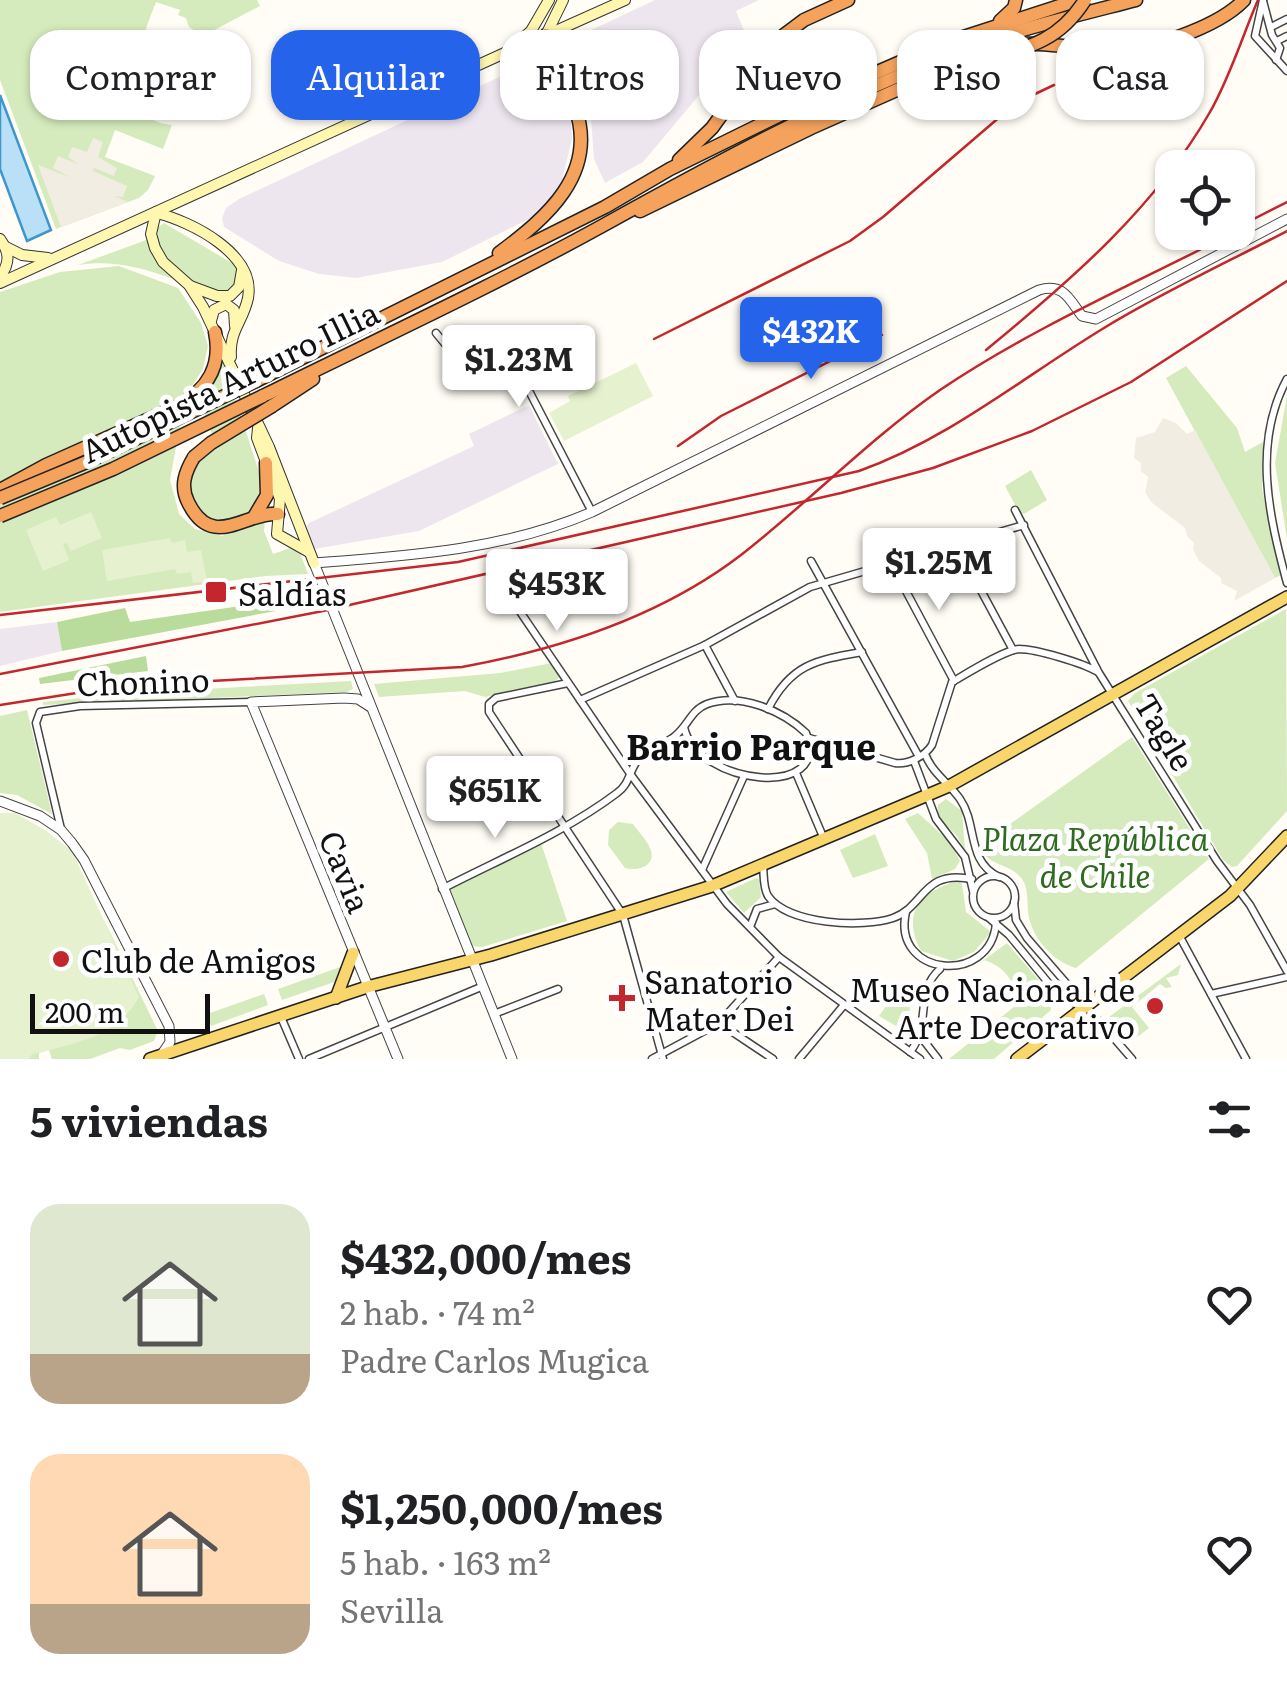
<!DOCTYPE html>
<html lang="es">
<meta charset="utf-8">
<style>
:root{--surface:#fff;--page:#f6f6f6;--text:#202124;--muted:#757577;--accent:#2563eb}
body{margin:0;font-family:Literata,serif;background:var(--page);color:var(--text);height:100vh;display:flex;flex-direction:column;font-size:38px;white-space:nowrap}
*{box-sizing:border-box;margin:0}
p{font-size:32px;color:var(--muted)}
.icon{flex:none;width:55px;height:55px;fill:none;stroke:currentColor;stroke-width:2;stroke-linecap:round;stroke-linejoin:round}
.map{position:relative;height:1059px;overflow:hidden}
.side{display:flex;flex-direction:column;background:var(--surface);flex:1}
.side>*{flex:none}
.guide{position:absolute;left:30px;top:30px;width:1228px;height:90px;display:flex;gap:20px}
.buttons{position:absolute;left:1155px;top:150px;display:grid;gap:20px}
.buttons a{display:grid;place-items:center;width:100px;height:100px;border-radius:20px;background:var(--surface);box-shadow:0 2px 8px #0004;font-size:50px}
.scale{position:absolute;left:30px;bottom:25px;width:180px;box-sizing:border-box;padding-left:10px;border:5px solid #111;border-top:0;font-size:28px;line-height:35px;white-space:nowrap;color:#111;-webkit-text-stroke:8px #fff;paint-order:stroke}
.price{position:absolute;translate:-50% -85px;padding:0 22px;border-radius:10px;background:#fff;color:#222;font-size:32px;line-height:65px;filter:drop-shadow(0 2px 5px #0008)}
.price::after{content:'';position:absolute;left:50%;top:60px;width:30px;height:22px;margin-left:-15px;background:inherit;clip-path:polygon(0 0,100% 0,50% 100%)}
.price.active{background:var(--accent);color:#fff}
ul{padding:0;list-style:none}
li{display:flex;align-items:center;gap:30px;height:250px;padding:0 30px}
li span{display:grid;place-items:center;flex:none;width:280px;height:200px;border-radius:30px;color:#555}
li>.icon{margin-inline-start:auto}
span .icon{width:120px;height:120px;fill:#fffc;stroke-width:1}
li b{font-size:42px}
h2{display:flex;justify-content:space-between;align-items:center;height:120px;padding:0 30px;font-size:42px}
.pill{padding:0 35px;border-radius:30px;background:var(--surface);box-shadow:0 2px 8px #0004;font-size:35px;line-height:90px}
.pill.active{background:var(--accent);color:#fff}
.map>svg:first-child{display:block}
.industrial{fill:#eee6ef}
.green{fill:#d5ebbd}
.forest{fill:#b9dc9c}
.pitch{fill:#e6f2cf}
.plaza{fill:#f1ede2}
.water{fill:#b9e0f7;stroke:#3f96cf;stroke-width:2.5}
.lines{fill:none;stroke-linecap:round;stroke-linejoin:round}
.minor-casing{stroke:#444;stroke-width:9}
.tertiary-casing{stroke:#444;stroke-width:11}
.secondary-casing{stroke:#333;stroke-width:12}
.primary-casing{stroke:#222;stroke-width:14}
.motorway-casing{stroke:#222;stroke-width:15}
.minor{stroke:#fff;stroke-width:6}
.tertiary{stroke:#fff;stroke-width:9}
.secondary{stroke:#fff6b0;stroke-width:10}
.primary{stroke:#f9d66b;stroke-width:11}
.motorway{stroke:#f5a25d;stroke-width:12}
.rail{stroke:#c4262e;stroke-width:2.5}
.motorway-bridge-casing{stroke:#222;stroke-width:15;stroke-linecap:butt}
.motorway-bridge{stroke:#f5a25d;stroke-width:12}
.poi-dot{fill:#c4262e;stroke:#fff;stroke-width:4}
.labels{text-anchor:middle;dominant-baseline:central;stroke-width:10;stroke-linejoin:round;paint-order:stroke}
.street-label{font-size:32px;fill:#111;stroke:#fff}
.poi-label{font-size:32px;fill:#111;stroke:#fff;text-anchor:start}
.park-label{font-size:32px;font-style:italic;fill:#2f6b1f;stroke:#fff}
.neighbourhood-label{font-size:35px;font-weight:bold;fill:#111;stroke:#fff}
</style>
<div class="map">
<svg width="1287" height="1059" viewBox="0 0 1287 1059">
<rect width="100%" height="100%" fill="#fffdf5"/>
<g class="industrial">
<polygon points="655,0 759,0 736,11 747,38 643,162 605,183 594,159 591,118 555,47"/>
<polygon points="542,57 571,122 572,139 561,184 543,212 442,262 356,278 319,274 279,261 224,227 222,218 226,208 239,199"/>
<polygon points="529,405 558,464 419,531 314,549 306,527 309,523 474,446 469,434"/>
<polygon points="57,622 62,651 0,666 0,629"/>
</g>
<g class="green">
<path d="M0,0H257L260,6L203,36L189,27L186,18L178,15L180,10L156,2C142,37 109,120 172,125L163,149L115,130L105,157L155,176L148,190L139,198L56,229L0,80Z"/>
<path d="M164,223L237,266L239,284L226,294C193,284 157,267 157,228Z"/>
<path d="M149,239L157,260L173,279C139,267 113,260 78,265Z"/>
<polygon points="119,266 178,288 201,323 208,346 203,369 185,397 170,480 179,514 195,529 222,536 265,519 264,531 273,554 293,547 299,550 308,574 266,576 0,612 0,292 60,272"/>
<polygon points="220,352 263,484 259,501 244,518 211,523 194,506 187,485 199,458 216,445 198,397"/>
<polygon points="1186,366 1237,428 1245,452 1263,442 1262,489 1281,575 1275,578 1166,378"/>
<polygon points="1287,396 1287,539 1275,463"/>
<polygon points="1031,470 1047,500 1024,514 1019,512 1005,486"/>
<polygon points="1286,609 1287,811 1237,866 1232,867 1223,860 1128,701 1135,693"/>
<polygon points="552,663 560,676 554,683 485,697 465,691 379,697 374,684 500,673"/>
<polygon points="351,681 353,689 347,692 43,705 43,702 130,693"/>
<polygon points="27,710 52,814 17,795 0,793 0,716"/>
<path d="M1132,737L1209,859L1076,968C1054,962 1034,940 1029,918C1026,905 1030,891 1022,879C1008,861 990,869 979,846Z"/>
<polygon points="946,799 962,811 965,850 956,835 937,816 938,805"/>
<polygon points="918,813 950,842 960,861 955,869 932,879 927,853 905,819"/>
<path d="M618,822L633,824C638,831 645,838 649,846C659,864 640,872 625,868L608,845L609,830Z"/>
<polygon points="875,834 888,866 853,878 840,850"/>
<polygon points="541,843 567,921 482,947 472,946 448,890"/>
<polygon points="756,878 759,879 761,897 744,913 726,892"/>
<path d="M958,881L962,884L966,912L991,932L974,952L953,961L921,951C901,913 920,891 958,881Z"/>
<polygon points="104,920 158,1031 154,1041 130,1050 120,1048 90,1059 52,1059 49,1050 39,1053 39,1059 0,1059"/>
<path d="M1007,943L1050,993L1051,1010L994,1059H949L1015,1006C1017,983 1006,967 984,960Z"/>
<polygon points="1181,964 1178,975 1166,978 1172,987 1166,988 1160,984 1132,1007 1149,1028 1128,1044 1109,1023 1109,1017"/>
<polygon points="346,965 340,980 282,1000 278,989"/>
<polygon points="884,984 910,1005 908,1033 879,1016 889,1002 878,992"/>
<polygon points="264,994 268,1005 211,1026 207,1014"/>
</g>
<g class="forest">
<polygon points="295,598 297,607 62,651 57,622 125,608 130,622"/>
<polygon points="146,656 148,671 40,684 39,678"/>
</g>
<g class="pitch">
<polygon points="636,363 653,396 564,441 549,413 570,401 568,396"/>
<polygon points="91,512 102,538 71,551 67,543 63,544 69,560 43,571 26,530 56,517 60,525"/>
<polygon points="170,538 172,543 185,540 187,552 201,550 207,581 193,583 191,572 177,574 175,569 107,581 102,550"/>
<path d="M0,813H15L45,830L72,851L139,997C118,1037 73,1044 32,1054L29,1059H0Z"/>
</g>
<g class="plaza">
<polygon points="93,138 103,142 98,157 117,168 114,176 94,168 93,171 127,186 123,197 114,196 128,202 61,227 38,165 72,178 53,168 58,156 78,164 68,157 72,147 87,152"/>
<polygon points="1163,418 1176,423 1187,434 1195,430 1275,578 1234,601 1237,591 1221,583 1221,578 1199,561 1193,550 1194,543 1187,536 1185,528 1151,502 1145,492 1148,477 1141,471 1141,463 1134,458 1136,438 1155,432"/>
</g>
<polygon class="water" points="0,95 51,230 27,241 0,169"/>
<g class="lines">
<defs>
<g id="minor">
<polyline points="1263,0 1255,36 1287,71"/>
<polyline points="1263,1 1272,35 1280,48 1276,60"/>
<polyline points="1271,27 1287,19"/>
<polyline points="1277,41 1287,36"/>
<polyline points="436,333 445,344 527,387 592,512"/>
<path d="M1287,379C1252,444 1269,516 1287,583"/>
<polyline points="1015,510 1099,673 1217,861 1250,905 1287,971"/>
<polyline points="956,544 1013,650"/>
<polyline points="811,561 918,755"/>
<polyline points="891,563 954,681"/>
<polyline points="504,588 631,775 727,904 779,957 920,1059"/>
<polyline points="705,645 735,701"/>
<polyline points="568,683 496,698 489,704 489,712 623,915 663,1059"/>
<polyline points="580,700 705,645 810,587 1024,525"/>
<path d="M768,709C791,664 816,660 862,652"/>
<path d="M809,738L895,763C908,765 925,756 932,745L952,682C966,674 1004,650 1019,649C1036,649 1083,663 1098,672"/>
<path d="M925,754C933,774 948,782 960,799C978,825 966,861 999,877"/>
<polyline points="914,761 936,819 965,857 973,891"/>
<polyline points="796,773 824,839"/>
<polyline points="61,829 36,723 40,712 80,706 251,702"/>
<path d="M763,866C764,875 763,888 768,896C788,925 864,928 893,918C925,907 922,869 972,879"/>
<polyline points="702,870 744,776"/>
<circle cx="994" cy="897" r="21"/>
<path d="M442,889C502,858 564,833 617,793C629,785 629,772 637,761C646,750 664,745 675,736C688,726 691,710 707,704C740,692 783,711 806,733C833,801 696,785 684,727"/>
<polyline points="1014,902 1016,920 1027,938 1132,1059"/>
<path d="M906,912C891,977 991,986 996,923"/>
<polyline points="989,918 1009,935 1060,997 1080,1006"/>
<polyline points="750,927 757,909 775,904"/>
<polyline points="1180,937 1246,1059"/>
<polyline points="1211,994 1287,977"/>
<polyline points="494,1014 558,989"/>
<polyline points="281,1017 299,1059"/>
<polyline points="719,1023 773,1059"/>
<polyline points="921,1037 938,1059"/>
<path d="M910,1052C932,1024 914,992 940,969"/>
<polyline points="309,1059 481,987"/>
<polyline points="652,1059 719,1023 779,957"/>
<polyline points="799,1059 844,1005"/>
</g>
<g id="tertiary">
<path d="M314,563C408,556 504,550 592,512L1039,290C1064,283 1069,299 1082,316L1096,319L1287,219"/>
<polyline points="314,563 512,1059"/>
<polyline points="369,706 358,699 344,698 251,702 398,1059"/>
<polyline points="0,801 40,816 61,830 72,843 84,860 169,1026 170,1042 162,1054"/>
</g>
<g id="secondary">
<polyline points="546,35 563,0"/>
<polyline points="520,47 625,0"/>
<polyline points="156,212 151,234 155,248 163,262 189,285 203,307 269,447 314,563"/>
<path d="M157,213C192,222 256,254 248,298C243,322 229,330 231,357"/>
<path d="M0,239C10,253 10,263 0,277"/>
<polyline points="6,247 22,255 48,258"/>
<polyline points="0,283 509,51 531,31 549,0"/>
<polyline points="190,286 217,296 230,296 239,287 242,270"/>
<polyline points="211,321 214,310 226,304 234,310 235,326"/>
<polyline points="258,428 257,438 280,499 277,534 309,552"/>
</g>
<g id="primary">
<polyline points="336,998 353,953"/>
<polyline points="150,1059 367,987 491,955 712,886 949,786 1287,597"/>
<polyline points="1017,1059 1230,896 1287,836"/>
</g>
<g id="motorway">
<polyline points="1000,21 1014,8 1016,0"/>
<path d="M999,46C1037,40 1070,48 1107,50C1145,53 1218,27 1244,0"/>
<polyline points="679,160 712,128 770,48 784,35 804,20 848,0"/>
<polyline points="640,211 811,128 908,85"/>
<path d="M499,253C546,218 599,174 575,107C566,82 551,61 546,35"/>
<polyline points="256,381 605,207 670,169 790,110 942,44 1078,0"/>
<path d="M263,396C376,340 491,287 602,226C719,161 836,98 962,50C1018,29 1078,15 1136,0"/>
<polyline points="272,406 313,379"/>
<path d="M194,457C185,472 180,486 188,502C212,552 246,511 278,514"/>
<path d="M0,490L46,465L178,406C208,389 222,366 215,332"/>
<polyline points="254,517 267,495 266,463"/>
</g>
</defs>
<use href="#minor" class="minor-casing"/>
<use href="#tertiary" class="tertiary-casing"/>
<use href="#secondary" class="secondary-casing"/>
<use href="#primary" class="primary-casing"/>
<use href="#motorway" class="motorway-casing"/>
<use href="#minor" class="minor"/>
<use href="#tertiary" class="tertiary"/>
<use href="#secondary" class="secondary"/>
<use href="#primary" class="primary"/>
<use href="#motorway" class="motorway"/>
<g class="rail">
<polyline points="1238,227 1287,202"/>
<polyline points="654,339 850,241 883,217 1016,103 1054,85"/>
<path d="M986,350C1070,281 1155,208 1210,112C1230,77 1242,37 1258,0"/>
<polyline points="678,446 721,416 882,335"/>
<path d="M0,615L458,562L859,471C949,439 1023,377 1104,328C1163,292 1226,263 1287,231"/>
<polyline points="0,674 323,611 841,493 933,468 1032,431 1131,382 1287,281"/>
<path d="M0,705L121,686L462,667C561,649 660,617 741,555C809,502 869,439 940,390C1032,328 1136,283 1235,232"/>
</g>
<defs>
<g id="motorway-bridge">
<path d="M908,85C925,78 943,71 961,65C1012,49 1053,51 1085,0"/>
<polyline points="194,457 211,443 272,406"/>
<polyline points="0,498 89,461 256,381"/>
<polyline points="0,516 113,469 263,396"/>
</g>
</defs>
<use href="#motorway-bridge" class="motorway-bridge-casing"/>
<use href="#motorway-bridge" class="motorway-bridge"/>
</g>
<g class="poi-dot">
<rect x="204" y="580" width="24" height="24" rx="5"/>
<circle cx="61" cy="959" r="10"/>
<path d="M617 983h10v10h10v10h-10v10h-10v-10h-10v-10h10z"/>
<circle cx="1155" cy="1006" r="10"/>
</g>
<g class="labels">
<g class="street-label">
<text transform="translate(229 380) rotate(-26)">Autopista Arturo Illia</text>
<text transform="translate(143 680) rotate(-2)">Chonino</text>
<text transform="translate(1166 731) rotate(59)">Tagle</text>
<text transform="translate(347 871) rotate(68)">Cavia</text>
</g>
<g class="poi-label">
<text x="238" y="592">Saldías</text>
<text x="81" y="959">Club de Amigos</text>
<text x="644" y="980">Sanatorio<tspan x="644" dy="37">Mater Dei</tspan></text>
<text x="1135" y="988" text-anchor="end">Museo Nacional de<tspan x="1135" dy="37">Arte Decorativo</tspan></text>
</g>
<g class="park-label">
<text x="1095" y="837">Plaza República<tspan x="1095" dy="37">de Chile</tspan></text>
</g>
<g class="neighbourhood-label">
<text x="751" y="745">Barrio Parque</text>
</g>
</g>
</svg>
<div class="buttons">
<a><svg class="icon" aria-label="locate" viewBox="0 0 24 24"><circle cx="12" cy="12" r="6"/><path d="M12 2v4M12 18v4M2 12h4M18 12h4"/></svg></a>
</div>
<div class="scale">200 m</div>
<b class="price active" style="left:811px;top:382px">$432K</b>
<b class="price" style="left:519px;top:410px">$1.23M</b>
<b class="price" style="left:939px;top:613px">$1.25M</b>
<b class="price" style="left:557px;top:634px">$453K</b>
<b class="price" style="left:495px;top:841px">$651K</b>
<div class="guide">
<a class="pill">Comprar</a>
<a class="pill active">Alquilar</a>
<a class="pill">Filtros</a>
<a class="pill">Nuevo</a>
<a class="pill">Piso</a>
<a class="pill">Casa</a>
</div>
</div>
<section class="side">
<h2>5 viviendas<svg class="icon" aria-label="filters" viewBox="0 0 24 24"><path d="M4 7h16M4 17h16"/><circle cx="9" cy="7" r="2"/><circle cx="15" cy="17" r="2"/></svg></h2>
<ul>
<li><span style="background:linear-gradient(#dfe7d0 75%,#b9a48a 0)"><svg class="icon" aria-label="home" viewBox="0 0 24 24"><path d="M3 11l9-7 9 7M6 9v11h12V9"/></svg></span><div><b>$432,000/mes</b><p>2 hab. · 74 m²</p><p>Padre Carlos Mugica</p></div><svg class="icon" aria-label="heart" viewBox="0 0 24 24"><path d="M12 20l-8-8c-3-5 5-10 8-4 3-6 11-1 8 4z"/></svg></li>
<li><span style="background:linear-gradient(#ffd9b3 75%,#b9a48a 0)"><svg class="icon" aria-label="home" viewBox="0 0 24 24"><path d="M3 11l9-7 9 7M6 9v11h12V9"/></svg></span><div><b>$1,250,000/mes</b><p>5 hab. · 163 m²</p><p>Sevilla</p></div><svg class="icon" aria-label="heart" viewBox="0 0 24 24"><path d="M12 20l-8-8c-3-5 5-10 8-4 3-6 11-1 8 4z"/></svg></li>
</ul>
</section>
